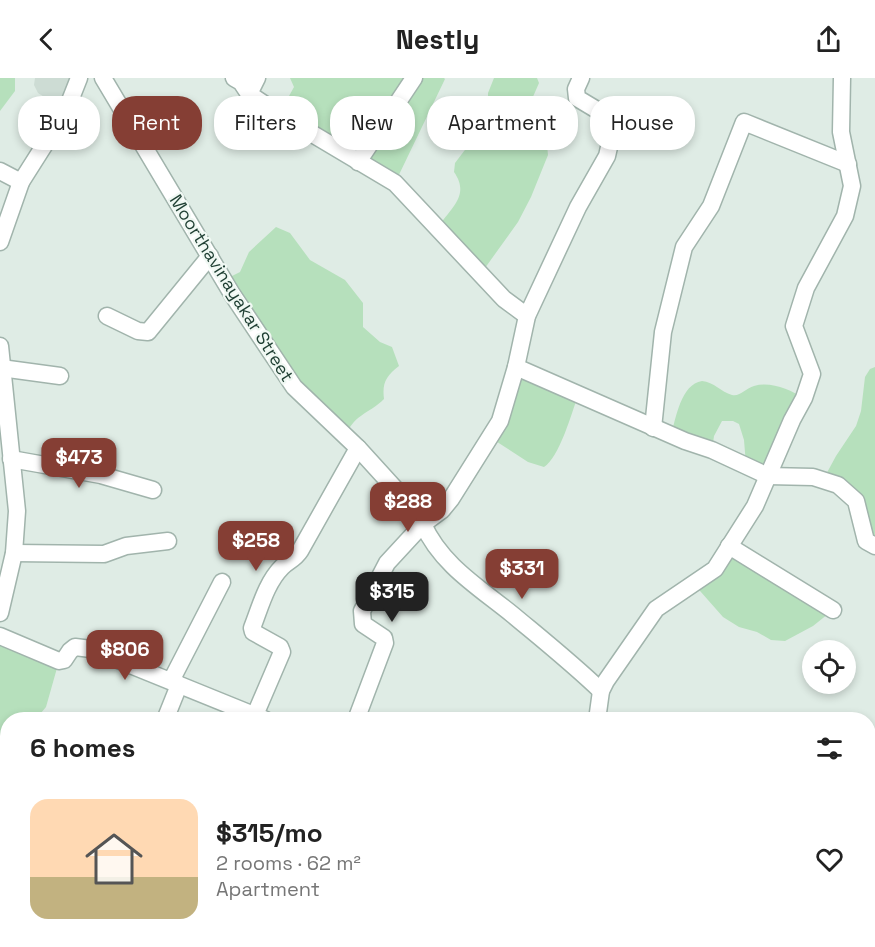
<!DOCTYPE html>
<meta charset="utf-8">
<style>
:root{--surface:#fff;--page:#f2f2f2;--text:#222;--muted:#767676;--line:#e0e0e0;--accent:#853e34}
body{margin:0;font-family:"Space Grotesk",sans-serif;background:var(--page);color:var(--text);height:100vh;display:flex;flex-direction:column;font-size:22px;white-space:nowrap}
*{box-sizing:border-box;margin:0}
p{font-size:20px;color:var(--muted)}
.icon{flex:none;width:33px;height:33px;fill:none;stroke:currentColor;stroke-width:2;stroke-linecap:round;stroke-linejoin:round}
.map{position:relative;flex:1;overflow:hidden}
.side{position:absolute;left:0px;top:634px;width:876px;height:236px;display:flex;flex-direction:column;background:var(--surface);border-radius:24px 24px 0 0;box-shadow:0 3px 9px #0003}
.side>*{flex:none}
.top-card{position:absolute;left:18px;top:18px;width:840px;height:54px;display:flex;gap:12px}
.controls{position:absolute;left:802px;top:562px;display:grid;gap:12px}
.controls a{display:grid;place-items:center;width:54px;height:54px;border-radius:50%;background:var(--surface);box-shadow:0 3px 9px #0003;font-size:30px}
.price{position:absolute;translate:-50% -51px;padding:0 14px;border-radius:12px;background:var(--accent);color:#fff;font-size:20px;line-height:39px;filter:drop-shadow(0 2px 3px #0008)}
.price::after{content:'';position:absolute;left:50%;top:36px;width:18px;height:14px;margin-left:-9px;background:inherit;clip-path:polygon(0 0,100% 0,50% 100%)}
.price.selected{background:#222;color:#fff}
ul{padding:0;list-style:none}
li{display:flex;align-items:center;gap:18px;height:150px;padding:0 30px}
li+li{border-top:2px solid var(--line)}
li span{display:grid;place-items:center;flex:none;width:168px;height:120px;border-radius:18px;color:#555}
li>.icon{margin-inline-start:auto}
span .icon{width:72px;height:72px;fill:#fffc;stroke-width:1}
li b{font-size:26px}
h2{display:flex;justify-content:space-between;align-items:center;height:72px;padding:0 30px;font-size:26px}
.pill{padding:0 21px;border-radius:24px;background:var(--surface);box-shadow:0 3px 9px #0003;font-size:21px;line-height:54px}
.pill.selected{background:var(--accent);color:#fff}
header{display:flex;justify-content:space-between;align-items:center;height:78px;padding:0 30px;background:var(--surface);font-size:27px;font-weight:700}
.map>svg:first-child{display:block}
.built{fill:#cddcd4}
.green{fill:#b6e0bc}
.water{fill:#81d4d7}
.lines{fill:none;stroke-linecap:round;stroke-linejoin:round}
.minor-casing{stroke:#a1b4ac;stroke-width:19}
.minor{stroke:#fff;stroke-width:16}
.labels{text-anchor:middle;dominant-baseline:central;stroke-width:4.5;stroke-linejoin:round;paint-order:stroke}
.street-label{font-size:18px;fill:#1e3e32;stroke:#f0f8f3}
</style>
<header><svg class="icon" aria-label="back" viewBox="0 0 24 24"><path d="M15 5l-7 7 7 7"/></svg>Nestly<svg class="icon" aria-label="share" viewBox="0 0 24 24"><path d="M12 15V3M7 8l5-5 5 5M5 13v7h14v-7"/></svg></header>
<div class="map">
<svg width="875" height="869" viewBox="0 0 875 869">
<rect width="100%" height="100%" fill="#dfece5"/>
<polygon class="built" points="35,0 78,0 66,33 38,15 34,7"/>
<g class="green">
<polygon points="0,0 15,0 15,13 0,33"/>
<polygon points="290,0 444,0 445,1 395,105 279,36 294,9"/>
<path d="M494,0H537L539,5L525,37L524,45L547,67L548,77L531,119L518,144L480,197L438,149C452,129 470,117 454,94L455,85L474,60L488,35V15Z"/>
<path d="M276,149L290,155L310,182L345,202L363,225V249L380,264L392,269L399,288C386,298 382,305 384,321C369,336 352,337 346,359L294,309L224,202L240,194L249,174Z"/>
<path d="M516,289L578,317C572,335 559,380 544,389L528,384L491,360Z"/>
<polygon points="875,289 875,468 856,423 823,402 836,378 856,348 861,333 865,299 870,291"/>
<path d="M702,303C714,304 721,314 732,317C740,319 746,310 754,308C771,303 790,312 804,320L768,398L746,387L744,362L739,346L733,343H722L714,358L712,372L671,357C676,340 681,306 702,303Z"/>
<polygon points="729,468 833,532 813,548 785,563 771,562 757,554 739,549 723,539 693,505"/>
<polygon points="0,558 59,583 46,629 35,642 8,642 7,659 0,658"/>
</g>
<polygon class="water" points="330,862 508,863 505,869 328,869"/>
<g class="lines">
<defs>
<g id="minor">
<polyline points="103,0 232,216 294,309 358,370 418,436 423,446 442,432 451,421 500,343 516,289 527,238 578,129 607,78 614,47 607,38 577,20 576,11 581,0"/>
<polyline points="234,0 241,4 249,16"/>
<polyline points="257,0 249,16 279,36 395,105 504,221 527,238"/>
<polyline points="358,84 414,0"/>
<polyline points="0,93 21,104"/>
<polyline points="0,164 21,104 66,33 79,0"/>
<polyline points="107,238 138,253 148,254 210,178"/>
<polyline points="0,268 17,433 14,475 0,535"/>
<polyline points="516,289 685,363 712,372 768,398 813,399 838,407 856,423 866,463 875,468"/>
<polyline points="1,290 60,298"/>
<polyline points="653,350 663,254 684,169 711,128 744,44 848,86"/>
<polyline points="11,381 101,397 153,412"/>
<polyline points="729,468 833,532"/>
<polyline points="14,475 104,476 126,468 168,463"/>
<polyline points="0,558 59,583 64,582 70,573 75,569 91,571 266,642"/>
<path d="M255,637L282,574L280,569L253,554L252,550C260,530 266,505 282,489C288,483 295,481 300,473L358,370"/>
<polyline points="165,642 179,607 172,601 222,504"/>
<path d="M356,642L385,565L384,560L363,546L362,533L387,485L423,446C441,487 480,510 513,537C543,562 573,586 601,613"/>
<polyline points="597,642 601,613 606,603 656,531 715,491 755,428 792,342 804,320 812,296 794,248 806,210 845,138 852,108 841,54 842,0"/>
<polyline points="0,776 8,779"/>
<polyline points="868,789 875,787"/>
<polyline points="206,862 222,869"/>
<polyline points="626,862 641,869"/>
<polyline points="53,869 56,862"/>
<polyline points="513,869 515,862"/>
<polyline points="827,869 829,862"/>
</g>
</defs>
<use href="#minor" class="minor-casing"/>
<use href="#minor" class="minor"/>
</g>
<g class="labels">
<g class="street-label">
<text transform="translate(232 210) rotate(58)">Moorthavinayakar Street</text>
</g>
</g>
</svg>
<div class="controls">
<a><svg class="icon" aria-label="locate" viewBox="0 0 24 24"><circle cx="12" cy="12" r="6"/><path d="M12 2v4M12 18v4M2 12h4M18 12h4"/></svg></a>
</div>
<b class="price" style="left:79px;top:411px">$473</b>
<b class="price" style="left:408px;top:455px">$288</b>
<b class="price" style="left:256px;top:494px">$258</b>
<b class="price" style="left:522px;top:522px">$331</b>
<b class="price selected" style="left:392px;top:545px">$315</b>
<b class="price" style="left:125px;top:603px">$806</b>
<div class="top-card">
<a class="pill">Buy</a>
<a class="pill selected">Rent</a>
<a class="pill">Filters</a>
<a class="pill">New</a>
<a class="pill">Apartment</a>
<a class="pill">House</a>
</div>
<section class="side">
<h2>6 homes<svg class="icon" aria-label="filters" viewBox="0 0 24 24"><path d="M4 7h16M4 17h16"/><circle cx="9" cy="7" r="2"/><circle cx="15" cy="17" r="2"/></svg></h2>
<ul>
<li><span style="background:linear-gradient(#ffd9b3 65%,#c2b280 0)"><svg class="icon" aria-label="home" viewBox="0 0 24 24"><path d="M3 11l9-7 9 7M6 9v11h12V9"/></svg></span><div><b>$315/mo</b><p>2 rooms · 62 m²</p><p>Apartment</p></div><svg class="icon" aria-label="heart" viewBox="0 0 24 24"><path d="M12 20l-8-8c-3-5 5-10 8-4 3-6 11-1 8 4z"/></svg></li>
</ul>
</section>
</div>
